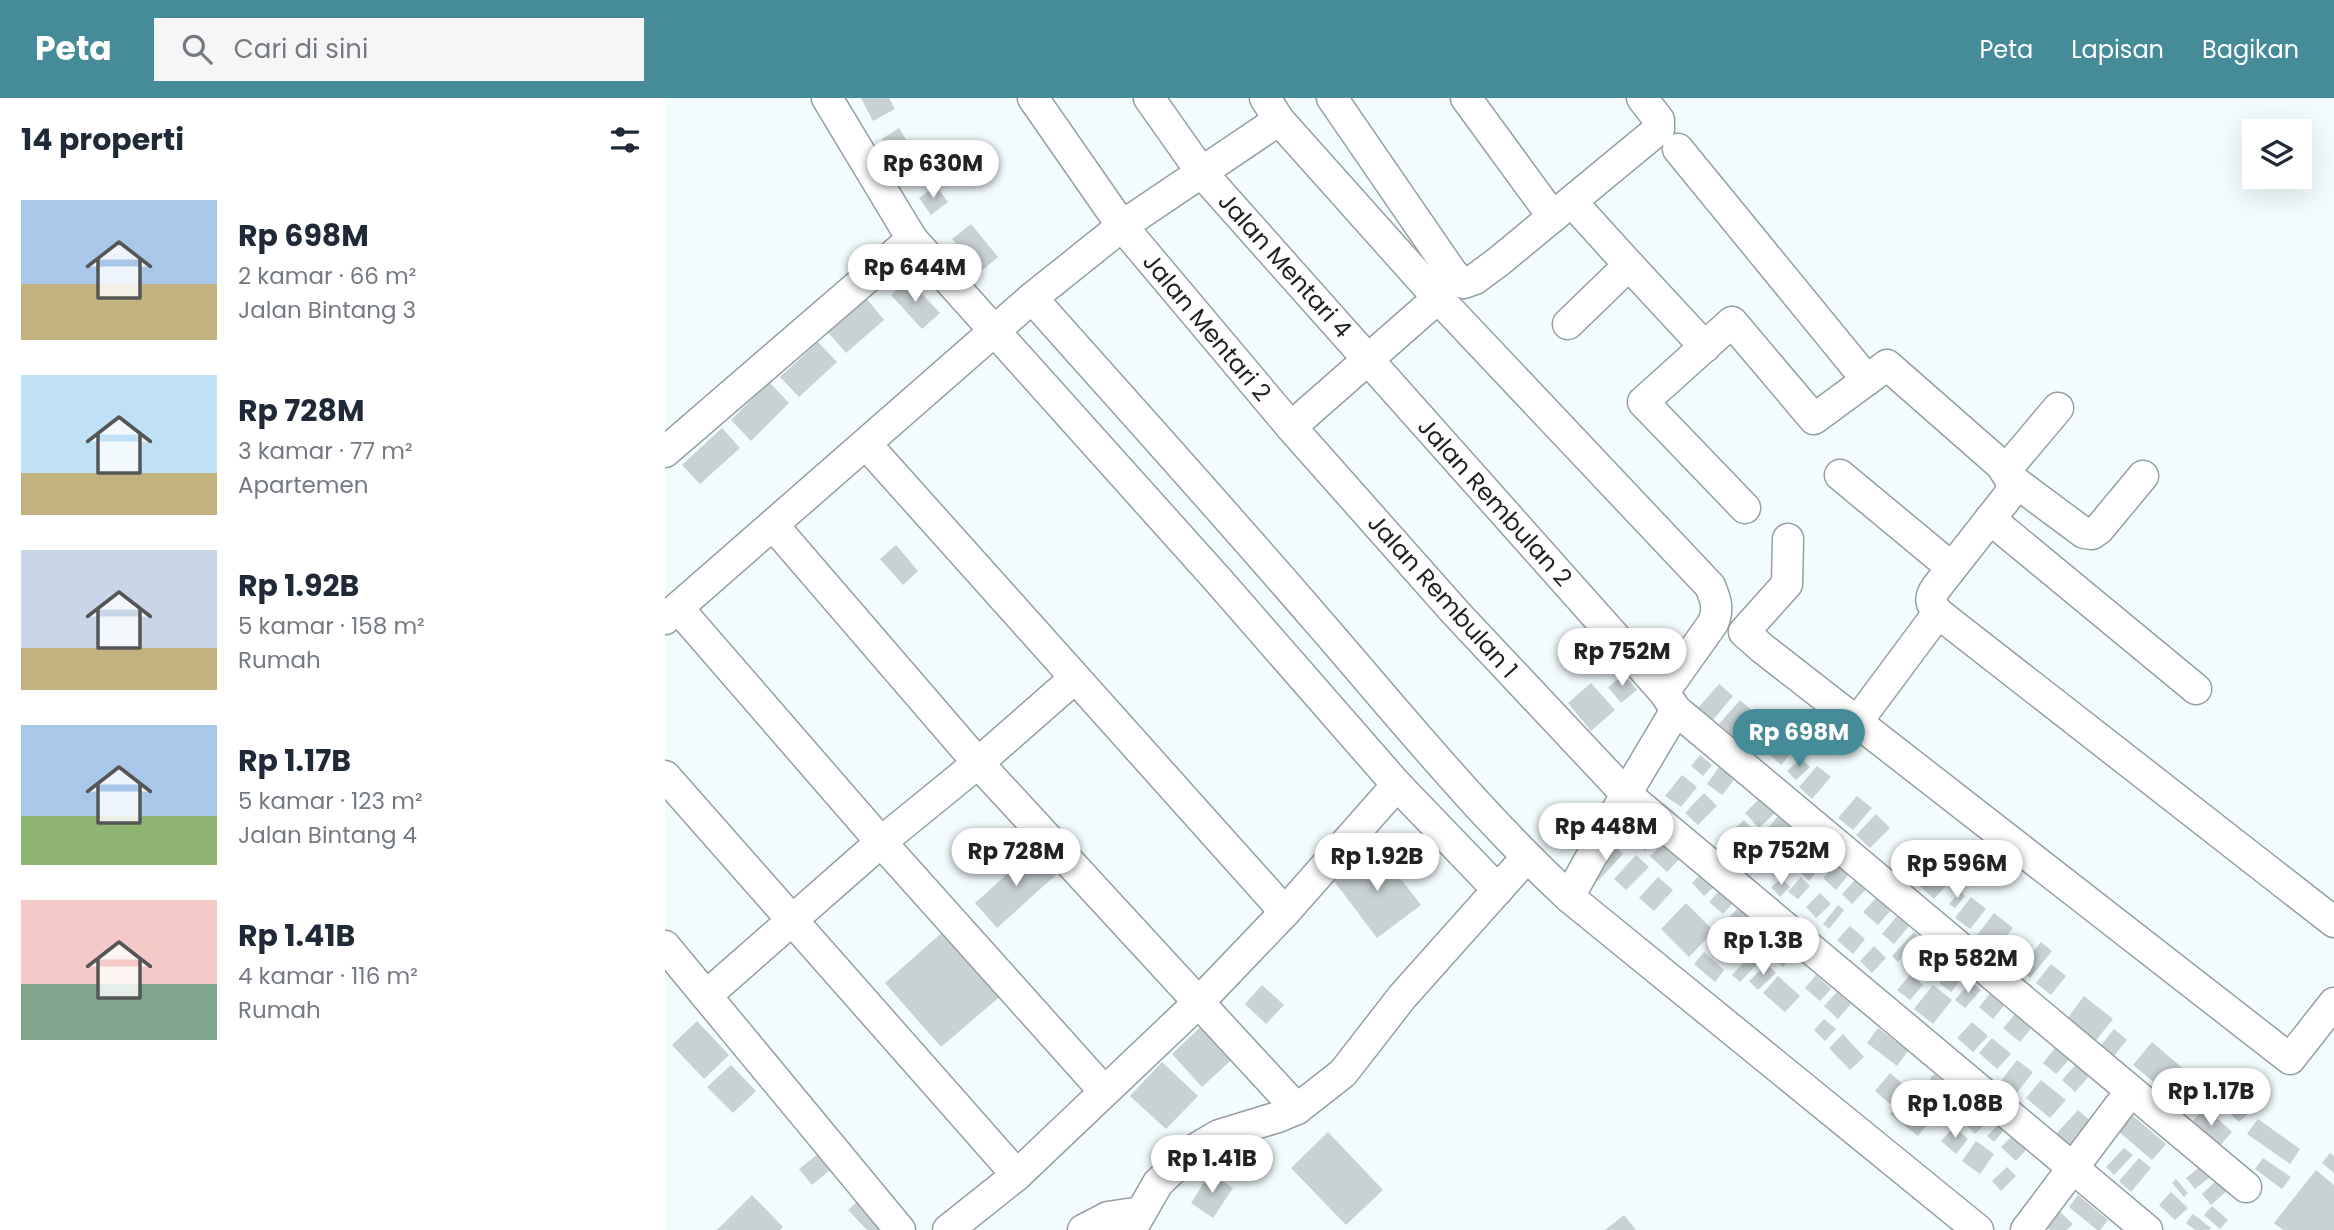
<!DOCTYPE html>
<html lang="id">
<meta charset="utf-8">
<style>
:root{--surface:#fff;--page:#f6f6f7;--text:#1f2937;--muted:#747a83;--accent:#468b98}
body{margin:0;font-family:Poppins,sans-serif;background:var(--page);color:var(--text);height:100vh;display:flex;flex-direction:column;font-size:26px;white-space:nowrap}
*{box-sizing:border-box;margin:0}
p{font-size:23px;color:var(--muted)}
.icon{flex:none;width:38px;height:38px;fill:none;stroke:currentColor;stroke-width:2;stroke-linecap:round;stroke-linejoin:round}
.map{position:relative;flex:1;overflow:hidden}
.panel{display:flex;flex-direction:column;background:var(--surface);width:665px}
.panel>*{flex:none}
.tools{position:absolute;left:1577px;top:21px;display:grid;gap:14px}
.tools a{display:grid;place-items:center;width:70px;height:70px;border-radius:0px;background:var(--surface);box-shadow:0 7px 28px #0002;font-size:35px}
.price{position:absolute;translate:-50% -60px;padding:0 16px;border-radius:24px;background:#fff;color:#222;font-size:23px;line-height:46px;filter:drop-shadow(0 2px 4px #0008)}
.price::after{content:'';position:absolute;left:50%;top:42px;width:21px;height:16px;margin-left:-10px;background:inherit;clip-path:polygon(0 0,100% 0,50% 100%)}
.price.on{background:var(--accent);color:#fff}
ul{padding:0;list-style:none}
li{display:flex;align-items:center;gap:21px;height:175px;padding:0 21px}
li span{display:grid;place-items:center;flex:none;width:196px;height:140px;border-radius:0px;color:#555}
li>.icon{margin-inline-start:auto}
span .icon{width:84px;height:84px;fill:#fffc;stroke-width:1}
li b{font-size:30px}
h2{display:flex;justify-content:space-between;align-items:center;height:84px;padding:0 21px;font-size:30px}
header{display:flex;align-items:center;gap:42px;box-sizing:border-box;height:98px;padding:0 35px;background:var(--accent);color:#fff}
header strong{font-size:33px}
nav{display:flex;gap:38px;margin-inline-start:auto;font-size:24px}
.search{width:490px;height:63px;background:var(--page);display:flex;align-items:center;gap:18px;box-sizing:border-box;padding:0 24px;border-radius:0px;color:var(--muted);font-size:26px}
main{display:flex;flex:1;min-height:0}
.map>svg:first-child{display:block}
.building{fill:#c8d1d3}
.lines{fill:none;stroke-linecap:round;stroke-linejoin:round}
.street-casing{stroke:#969fa1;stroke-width:33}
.street{stroke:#fff;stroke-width:30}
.labels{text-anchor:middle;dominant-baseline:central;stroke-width:5;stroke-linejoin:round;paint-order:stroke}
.street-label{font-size:24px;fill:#1e2122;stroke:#fff}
</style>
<header>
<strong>Peta</strong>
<div class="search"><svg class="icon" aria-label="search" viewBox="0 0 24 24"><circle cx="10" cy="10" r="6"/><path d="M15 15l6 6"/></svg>Cari di sini</div>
<nav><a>Peta</a><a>Lapisan</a><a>Bagikan</a></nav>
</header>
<main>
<section class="panel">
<h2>14 properti<svg class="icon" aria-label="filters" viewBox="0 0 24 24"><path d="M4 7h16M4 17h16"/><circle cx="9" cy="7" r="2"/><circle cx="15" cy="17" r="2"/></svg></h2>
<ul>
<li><span style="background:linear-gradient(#a9c7e8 60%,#c2b280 0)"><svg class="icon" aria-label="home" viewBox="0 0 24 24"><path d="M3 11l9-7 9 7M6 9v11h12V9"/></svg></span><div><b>Rp 698M</b><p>2 kamar · 66 m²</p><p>Jalan Bintang 3</p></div></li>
<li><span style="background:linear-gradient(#bfe0f5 70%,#c2b280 0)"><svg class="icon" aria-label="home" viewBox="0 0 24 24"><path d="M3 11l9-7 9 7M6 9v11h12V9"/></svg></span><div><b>Rp 728M</b><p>3 kamar · 77 m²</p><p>Apartemen</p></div></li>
<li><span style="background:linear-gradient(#c9d6e8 70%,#c2b280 0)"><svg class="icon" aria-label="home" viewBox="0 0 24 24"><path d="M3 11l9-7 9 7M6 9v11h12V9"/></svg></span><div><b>Rp 1.92B</b><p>5 kamar · 158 m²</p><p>Rumah</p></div></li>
<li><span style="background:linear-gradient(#a9c7e8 65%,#8fb573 0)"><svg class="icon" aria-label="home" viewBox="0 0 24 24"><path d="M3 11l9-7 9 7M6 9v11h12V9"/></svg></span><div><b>Rp 1.17B</b><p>5 kamar · 123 m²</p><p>Jalan Bintang 4</p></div></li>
<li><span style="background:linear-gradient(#f6c9c9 60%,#7fa58c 0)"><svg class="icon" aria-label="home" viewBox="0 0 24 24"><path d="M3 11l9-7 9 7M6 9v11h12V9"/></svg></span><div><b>Rp 1.41B</b><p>4 kamar · 116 m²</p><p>Rumah</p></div></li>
</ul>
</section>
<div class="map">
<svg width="1669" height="1132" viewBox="0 0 1669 1132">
<rect width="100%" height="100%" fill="#f2fbfd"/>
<g class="building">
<polygon points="196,0 224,0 230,11 208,23"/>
<polygon points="234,30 259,70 242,81 217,41"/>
<polygon points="271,88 283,104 266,117 254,100"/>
<polygon points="306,126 333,159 315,174 287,141"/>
<polygon points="243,181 275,215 257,231 226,197"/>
<polygon points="201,200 219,222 181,255 162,233"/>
<polygon points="153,244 172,264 134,299 115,279"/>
<polygon points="104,284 124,305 86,343 66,322"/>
<polygon points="57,330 75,350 35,386 17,367"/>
<polygon points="231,447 253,473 238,487 215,461"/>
<polygon points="959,576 972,592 956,605 943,589"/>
<polygon points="926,585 950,612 926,633 903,605"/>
<polygon points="1054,586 1068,598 1048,622 1033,610"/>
<polygon points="1075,602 1091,616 1070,640 1054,626"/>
<polygon points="1099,621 1109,631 1086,655 1075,646"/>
<polygon points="1120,640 1131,649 1116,667 1105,657"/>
<polygon points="1035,657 1047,667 1038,678 1026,668"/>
<polygon points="1136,660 1145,669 1131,682 1122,673"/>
<polygon points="1152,668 1166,679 1147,701 1134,689"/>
<polygon points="1054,669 1070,681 1057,697 1042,686"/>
<polygon points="1017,677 1032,689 1016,709 1000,698"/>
<polygon points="1039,695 1052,708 1033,727 1020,715"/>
<polygon points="1192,698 1207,710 1188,732 1173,720"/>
<polygon points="1095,700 1110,715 1094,730 1080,715"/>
<polygon points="1211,716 1225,730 1205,750 1191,737"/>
<polygon points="1113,718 1128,731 1113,748 1099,735"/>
<polygon points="1079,722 1093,738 1071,758 1057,742"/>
<polygon points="982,732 992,741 980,753 970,744"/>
<polygon points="1097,739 1111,753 1092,772 1078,758"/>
<polygon points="1002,741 1018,757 1002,774 985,758"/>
<polygon points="949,747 958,756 933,783 924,774"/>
<polygon points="712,750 756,807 712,840 669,783"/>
<polygon points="370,751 393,775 332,830 310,805"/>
<polygon points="1251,753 1261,764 1245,780 1234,769"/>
<polygon points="971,757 984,769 961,792 949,781"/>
<polygon points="1268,761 1288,780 1269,801 1248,782"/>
<polygon points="1136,763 1150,776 1144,783 1130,769"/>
<polygon points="1171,765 1184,776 1171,792 1158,780"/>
<polygon points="1039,773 1052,786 1039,798 1027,785"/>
<polygon points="993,779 1008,792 989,813 974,800"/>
<polygon points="1136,779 1145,788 1133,801 1123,794"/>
<polygon points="1117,780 1125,789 1115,799 1106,789"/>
<polygon points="1192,780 1202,790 1187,806 1177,796"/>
<polygon points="1055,792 1069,804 1058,816 1044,804"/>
<polygon points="1295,793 1300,798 1290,810 1284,806"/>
<polygon points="1155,795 1166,806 1151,820 1141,809"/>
<polygon points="1212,799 1226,812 1213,827 1198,814"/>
<polygon points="1306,799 1321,811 1305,831 1290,820"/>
<polygon points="1021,805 1049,833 1024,859 996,831"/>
<polygon points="1076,806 1087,816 1070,835 1060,825"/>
<polygon points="1173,807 1179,812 1164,831 1158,826"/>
<polygon points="1329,815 1348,830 1331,852 1312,837"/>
<polygon points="1232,818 1244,828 1229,846 1217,836"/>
<polygon points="1096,822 1108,834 1094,848 1082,836"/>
<polygon points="1185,828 1200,841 1188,856 1172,842"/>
<polygon points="281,831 338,896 276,949 220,885"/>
<polygon points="1249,834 1255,840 1233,864 1227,858"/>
<polygon points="1052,835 1065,849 1057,857 1043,844"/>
<polygon points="1112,838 1130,854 1118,869 1100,853"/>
<polygon points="1376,844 1387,853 1365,880 1354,871"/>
<polygon points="1209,848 1221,860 1207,875 1195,863"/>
<polygon points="1256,850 1263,855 1254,866 1247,860"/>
<polygon points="1274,853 1282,860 1267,877 1259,869"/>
<polygon points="1039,854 1059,872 1050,884 1029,866"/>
<polygon points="1088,854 1096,862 1075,884 1067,877"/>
<polygon points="1102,866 1111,875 1093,892 1084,883"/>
<polygon points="1386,866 1401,878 1386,897 1371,885"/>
<polygon points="1288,868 1299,878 1286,894 1274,885"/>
<polygon points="1246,876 1258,887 1245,902 1232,892"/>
<polygon points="1151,877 1166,891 1155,903 1140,890"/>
<polygon points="1113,878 1135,898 1120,914 1098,895"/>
<polygon points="1306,883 1316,892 1300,910 1290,902"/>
<polygon points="597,887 619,907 601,926 580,906"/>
<polygon points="1268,887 1287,902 1268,926 1249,911"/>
<polygon points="1327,893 1341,905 1328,921 1314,909"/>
<polygon points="1172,894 1186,906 1173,921 1159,908"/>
<polygon points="1419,898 1448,921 1425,950 1397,928"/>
<polygon points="1352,914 1368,928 1355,944 1338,930"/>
<polygon points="544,921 575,954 537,989 507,956"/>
<polygon points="1159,921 1171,931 1160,943 1149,932"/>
<polygon points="32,923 64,957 39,981 7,947"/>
<polygon points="1307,924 1323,938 1308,954 1292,940"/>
<polygon points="1213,930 1243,953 1232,968 1202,945"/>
<polygon points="1449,931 1462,942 1443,965 1430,955"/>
<polygon points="1178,936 1199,959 1185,972 1164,950"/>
<polygon points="1327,940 1346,956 1332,971 1314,955"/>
<polygon points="1487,944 1521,973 1502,995 1468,967"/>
<polygon points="1390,950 1404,962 1391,976 1378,965"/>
<polygon points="1352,962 1368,974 1352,995 1336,983"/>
<polygon points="497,964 533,998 501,1031 465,998"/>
<polygon points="1412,965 1425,977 1410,994 1397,982"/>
<polygon points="66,967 91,993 68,1015 42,989"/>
<polygon points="1225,975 1240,988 1225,1006 1210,993"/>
<polygon points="1269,976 1298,1000 1287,1014 1258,990"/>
<polygon points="1376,982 1401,1002 1385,1020 1361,1000"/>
<polygon points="1242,996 1269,1018 1253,1038 1225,1016"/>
<polygon points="1569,1000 1584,1015 1574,1024 1559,1010"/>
<polygon points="1305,1008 1322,1024 1310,1036 1294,1020"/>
<polygon points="1540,1009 1567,1034 1552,1051 1525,1026"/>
<polygon points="1413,1012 1428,1025 1406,1049 1391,1036"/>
<polygon points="1466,1016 1501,1046 1487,1062 1453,1033"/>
<polygon points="1593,1021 1635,1051 1625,1066 1582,1036"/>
<polygon points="1333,1027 1339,1032 1329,1044 1322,1038"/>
<polygon points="1289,1029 1303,1041 1291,1056 1276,1043"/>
<polygon points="663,1034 718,1092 681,1127 626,1070"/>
<polygon points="1347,1038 1361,1052 1351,1063 1336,1049"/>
<polygon points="1311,1043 1329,1056 1315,1076 1297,1063"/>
<polygon points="1459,1050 1468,1057 1449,1077 1441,1069"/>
<polygon points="1665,1055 1669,1058 1669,1075 1657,1065"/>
<polygon points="153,1056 165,1072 147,1087 134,1071"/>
<polygon points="1474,1060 1486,1070 1466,1094 1454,1083"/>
<polygon points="1598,1060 1626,1079 1617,1091 1590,1071"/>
<polygon points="1536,1068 1545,1079 1530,1091 1521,1080"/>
<polygon points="1342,1069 1351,1078 1336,1093 1327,1083"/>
<polygon points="1651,1072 1669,1087 1669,1132 1618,1132 1609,1125"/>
<polygon points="545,1075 568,1090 548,1120 526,1105"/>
<polygon points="1554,1080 1564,1091 1546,1107 1537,1096"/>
<polygon points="1511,1081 1523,1095 1519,1099 1507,1085"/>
<polygon points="1506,1094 1523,1110 1510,1122 1494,1107"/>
<polygon points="87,1097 118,1129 115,1132 52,1132"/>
<polygon points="1413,1097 1443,1122 1435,1132 1432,1132 1404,1109"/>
<polygon points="193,1103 218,1129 215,1132 202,1132 183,1112"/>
<polygon points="1547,1108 1563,1122 1555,1131 1539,1117"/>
<polygon points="1394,1113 1408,1126 1402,1132 1385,1132 1380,1127"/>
<polygon points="1528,1116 1546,1130 1544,1132 1530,1132 1521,1125"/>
<polygon points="959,1117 971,1132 940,1132"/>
</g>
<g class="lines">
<defs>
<g id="street">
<polyline points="162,0 247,141 553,482 732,687 833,792"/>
<polyline points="368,0 457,128 626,329 790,514 961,696 1482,1132"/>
<polyline points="484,0 537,75 999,594 1011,612 1581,1089"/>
<polyline points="600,0 614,22 773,200"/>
<polyline points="667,0 788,176 799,185 810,181 833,164 994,31 994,22 977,0"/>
<polyline points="801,0 888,119"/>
<path d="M1013,51L1202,282L1222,267L1336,367C1343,378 1350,385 1344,397L1271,490C1264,500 1265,505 1273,515L1669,824"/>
<polyline points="907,104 964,167"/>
<path d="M367,200C462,307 558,413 651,521C733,615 812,714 904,799L1313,1132"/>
<polyline points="903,226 964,167 1040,249"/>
<path d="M626,329L773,200L1045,488C1051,502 1054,511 1048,525L999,594"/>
<polyline points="201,346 620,814"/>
<polyline points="0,354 247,141"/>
<polyline points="1340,373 1393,310"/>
<polyline points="1175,377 1286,469"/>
<polyline points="1345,380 1419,435 1427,436 1434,431 1478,378"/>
<polyline points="1080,410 978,304 1067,224 1149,321 1202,282"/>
<polyline points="1325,421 1531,591"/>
<polyline points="108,427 313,665 632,1011"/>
<polyline points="1123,441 1122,486 1079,534 1097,550 1625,961 1669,905"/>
<polyline points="13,510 216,744 439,993"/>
<polyline points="0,521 367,200 457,128 614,22"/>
<polyline points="1192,624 1273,515"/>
<polyline points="0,678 352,1077"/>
<polyline points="904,799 961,696 1011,612"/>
<polyline points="0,848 235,1132"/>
<polyline points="42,897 216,744 313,665 410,580"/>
<polyline points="283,1132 352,1077 534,904 620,814 732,687"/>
<polyline points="418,1132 443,1119 476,1114"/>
<polyline points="466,1132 493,1085 527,1053 554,1037 613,1019 632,1011 678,975 737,899 861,760"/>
<polyline points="1361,1132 1465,994"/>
</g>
</defs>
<use href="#street" class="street-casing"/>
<use href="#street" class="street"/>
</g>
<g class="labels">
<g class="street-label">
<text transform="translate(620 167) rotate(48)">Jalan Mentari 4</text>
<text transform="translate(542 229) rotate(50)">Jalan Mentari 2</text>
<text transform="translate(830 404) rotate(48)">Jalan Rembulan 2</text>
<text transform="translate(778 498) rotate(48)">Jalan Rembulan 1</text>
</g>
</g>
</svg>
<div class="tools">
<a><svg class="icon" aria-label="layers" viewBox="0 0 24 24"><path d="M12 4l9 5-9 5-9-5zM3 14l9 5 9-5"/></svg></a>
</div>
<b class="price" style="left:268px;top:102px">Rp 630M</b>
<b class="price" style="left:250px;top:206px">Rp 644M</b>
<b class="price" style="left:957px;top:590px">Rp 752M</b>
<b class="price on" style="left:1134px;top:671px">Rp 698M</b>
<b class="price" style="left:941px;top:765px">Rp 448M</b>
<b class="price" style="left:1116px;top:789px">Rp 752M</b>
<b class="price" style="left:351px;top:790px">Rp 728M</b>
<b class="price" style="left:712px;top:795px">Rp 1.92B</b>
<b class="price" style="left:1292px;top:802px">Rp 596M</b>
<b class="price" style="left:1098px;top:879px">Rp 1.3B</b>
<b class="price" style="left:1303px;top:897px">Rp 582M</b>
<b class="price" style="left:1546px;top:1030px">Rp 1.17B</b>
<b class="price" style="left:1290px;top:1042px">Rp 1.08B</b>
<b class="price" style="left:547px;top:1097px">Rp 1.41B</b>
</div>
</main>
